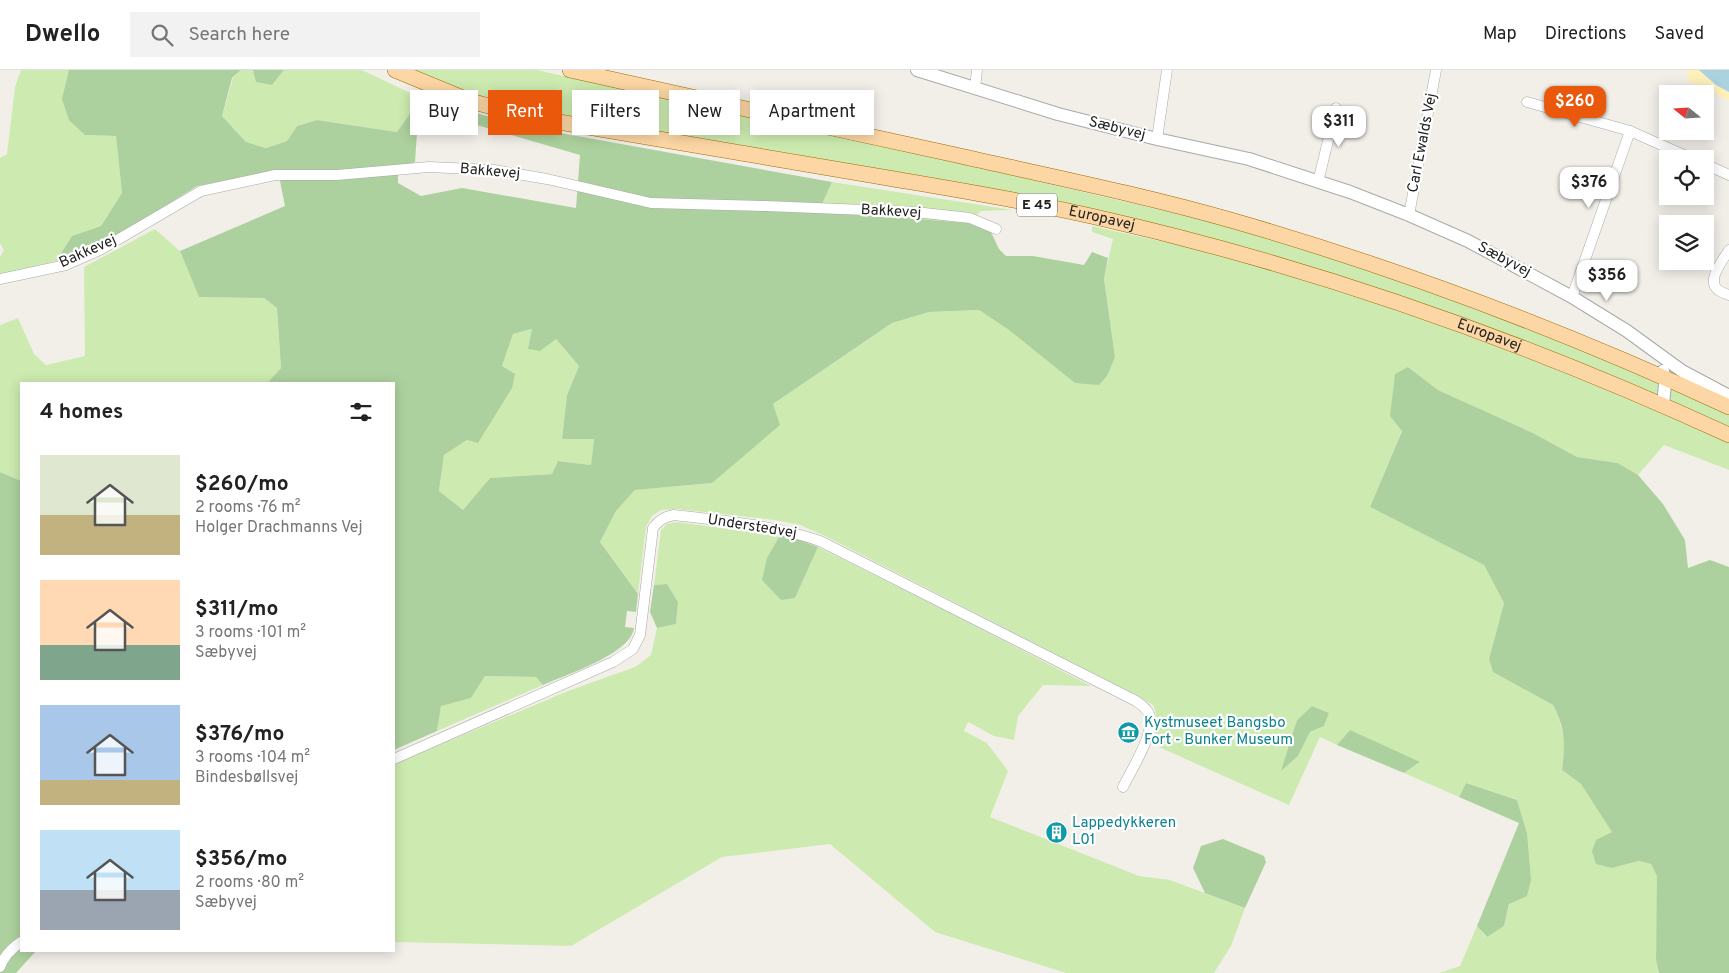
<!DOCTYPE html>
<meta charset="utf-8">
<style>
:root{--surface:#fff;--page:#f2f2f2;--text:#222;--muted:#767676;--line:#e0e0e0;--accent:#ea580c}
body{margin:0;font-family:Overpass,sans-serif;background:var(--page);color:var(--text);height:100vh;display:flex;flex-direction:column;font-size:19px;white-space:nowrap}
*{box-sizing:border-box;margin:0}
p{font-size:16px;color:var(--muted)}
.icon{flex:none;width:28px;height:28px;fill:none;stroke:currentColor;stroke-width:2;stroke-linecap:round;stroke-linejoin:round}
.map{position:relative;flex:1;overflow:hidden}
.details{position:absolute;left:20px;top:312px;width:375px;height:570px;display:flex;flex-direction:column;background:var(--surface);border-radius:0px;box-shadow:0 2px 12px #0003}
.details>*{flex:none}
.banner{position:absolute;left:410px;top:20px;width:475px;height:45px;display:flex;gap:10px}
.needle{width:32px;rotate:288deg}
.tools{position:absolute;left:1659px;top:15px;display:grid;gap:10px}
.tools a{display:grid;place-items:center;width:55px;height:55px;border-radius:0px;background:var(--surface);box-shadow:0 2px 12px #0003;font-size:25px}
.price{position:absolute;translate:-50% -42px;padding:0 11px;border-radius:10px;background:#fff;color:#222;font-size:16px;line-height:32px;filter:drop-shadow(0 1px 2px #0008)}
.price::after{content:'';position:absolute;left:50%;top:30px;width:15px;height:11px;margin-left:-8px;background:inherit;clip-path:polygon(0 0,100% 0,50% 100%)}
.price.current{background:var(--accent);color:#fff}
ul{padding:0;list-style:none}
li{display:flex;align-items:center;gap:15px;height:125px;padding:0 20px}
li span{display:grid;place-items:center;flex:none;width:140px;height:100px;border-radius:0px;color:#555}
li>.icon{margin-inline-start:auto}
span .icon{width:60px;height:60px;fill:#fffc;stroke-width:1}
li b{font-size:21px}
h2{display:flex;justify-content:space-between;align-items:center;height:60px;padding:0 20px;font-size:21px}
.tag{padding:0 18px;border-radius:0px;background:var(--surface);box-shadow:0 2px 12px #0003;font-size:18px;line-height:45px}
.tag.current{background:var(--accent);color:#fff}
header{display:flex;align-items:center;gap:30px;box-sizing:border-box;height:70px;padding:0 25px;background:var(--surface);border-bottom:1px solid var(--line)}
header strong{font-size:24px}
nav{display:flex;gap:28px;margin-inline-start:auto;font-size:18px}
.search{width:350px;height:45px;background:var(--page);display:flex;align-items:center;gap:12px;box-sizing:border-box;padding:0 18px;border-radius:0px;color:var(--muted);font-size:19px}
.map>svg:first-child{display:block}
.grass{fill:#cdebb0;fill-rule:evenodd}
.forest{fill:#add19e;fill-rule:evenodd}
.sand{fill:#fff1ba}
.water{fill:#aad3df}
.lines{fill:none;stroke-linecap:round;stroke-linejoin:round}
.minor-casing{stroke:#a9a9a9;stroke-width:11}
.tertiary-casing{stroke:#a9a9a9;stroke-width:14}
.primary-casing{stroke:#a06b00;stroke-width:16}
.minor{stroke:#fff;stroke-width:10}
.tertiary{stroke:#fff;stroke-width:12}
.primary{stroke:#fcd6a4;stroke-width:15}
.labels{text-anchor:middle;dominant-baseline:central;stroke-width:4.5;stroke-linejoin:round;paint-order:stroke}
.shield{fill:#fff;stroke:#646464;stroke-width:1}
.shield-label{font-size:14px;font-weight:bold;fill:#222}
.street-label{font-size:15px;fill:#222;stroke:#fff}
.culture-label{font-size:15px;fill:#0d838f;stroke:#fff;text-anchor:start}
</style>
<header>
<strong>Dwello</strong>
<div class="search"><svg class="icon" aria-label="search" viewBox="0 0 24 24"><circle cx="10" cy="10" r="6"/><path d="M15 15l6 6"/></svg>Search here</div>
<nav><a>Map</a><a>Directions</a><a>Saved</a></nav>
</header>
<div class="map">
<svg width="1729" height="903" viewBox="0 0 1729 903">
<rect width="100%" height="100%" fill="#f2efe9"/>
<g class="grass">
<polygon points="21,0 69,0 85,65 116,66 122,123 101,156 72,166 56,191 0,206 0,187 4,180 0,173 0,88 7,84 15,17"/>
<polygon points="241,0 250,0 272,15 284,0 362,0 421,28 397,62 317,50 297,56 287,71 266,78 246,72 222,46 233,8"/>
<path d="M409,0H537L1011,105L1228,156L1310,180L1481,239L1658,312L1657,325C1550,280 1442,238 1331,203C1271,184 1212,168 1152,153L521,38L471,24Z"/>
<polygon points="832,112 1013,140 981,141 968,153 819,141"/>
<path d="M1092,156C1135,166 1179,174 1221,185C1396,234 1564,299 1729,373V400L1664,375L1638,405L1618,393L1577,387L1533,363L1438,320L1408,297L1402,360L1370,437L1484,495L1504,533L1489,589L1493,602L1553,635L1558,645L1565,672L1562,700L1581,714L1613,762L1612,798L1639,791L1651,794L1658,806L1656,890L1659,903H1439L1460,896L1477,856L1486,867L1504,856L1527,763L1517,730L1466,713L1459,727L1404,703L1419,693L1350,660L1337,675L1320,667L1289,735L1161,678L1155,668L1156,643L1153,635L1138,626L825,466L800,455L775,450L677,439L661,440L652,446L646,457L638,524L600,472L616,441L635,420L712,413L773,334L892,253L929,242L979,240L1009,260L1115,287L1104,209L1113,169L1092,162ZM1312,636L1329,643L1324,656L1310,662L1298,686L1282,700L1297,650Z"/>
<polygon points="155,159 180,181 199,227 264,228 277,238 281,298 269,311 269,314 21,314 21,411 0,402 0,255 18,248 34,284 46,295 85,286 84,197"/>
<polygon points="533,259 556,269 579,296 567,325 562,369 594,369 591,395 558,391 552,404 490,408 463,440 439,421 444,385 467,370 502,296 513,264"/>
<polygon points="1671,317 1729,345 1729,358 1670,330 1669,325"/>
<polygon points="676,452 780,465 767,488 795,528 818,477 950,543 1091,616 1043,615 1018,646 1014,670 994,666 968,652 964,661 987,673 1008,701 990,747 1139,806 1170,810 1245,838 1231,876 1214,903 1066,903 935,862 830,774 722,787 571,876 394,872 394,694 568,621 635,597 651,585 657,558 676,554 678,532 667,514 654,515 661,460 667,454"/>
<polygon points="485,606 537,607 543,615 437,661 441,635 471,628"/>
</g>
<g class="forest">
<path d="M69,0H241L232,8L222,46L246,72L266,78L287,71L297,56L317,50L397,62L421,28L527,57L832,112L819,141L968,153L991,162L999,179L1006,186H1033L1084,195L1092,182L1108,188L1104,209L1115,287L1107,306L1099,315L1075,313L1009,260L979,240L929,242L892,253L773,334L780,355L712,413L635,420L616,441L600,472L638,524L636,542L627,541L625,557L634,558C631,584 565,605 543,615L536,607L485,606L471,628L441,636L437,661L394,680V314H269V311L281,298L277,238L264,228L199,227L180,181L285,136L278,101L197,116L98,178L56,191L72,166L101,156L122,123L116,66L85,65L69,50L62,29ZM428,49L470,53L580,85L576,138L462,118L421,126L398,113V104L415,92L417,63ZM532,259L528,279L540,281L556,269L579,296L567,325L562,369H594L591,395L558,391L552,404L490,408L463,440L439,421L444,385L467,370L478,373L512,318L515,304L502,296L513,264Z"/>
<polygon points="250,0 284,0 272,15 256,12 253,1"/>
<path d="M1408,297L1438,320L1533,363L1577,387L1618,393L1638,405L1663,434L1685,470L1688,498L1710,490L1729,497V903H1659L1656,890L1657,806L1651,794L1639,791L1612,798L1596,794L1592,781L1596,770L1612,762L1581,714L1562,700C1565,674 1566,659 1553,635L1493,602L1489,589L1504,533L1484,495L1370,437L1402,361L1390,346L1395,304Z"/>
<polygon points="0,402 21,411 21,881 36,881 16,903 0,903"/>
<polygon points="780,465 793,468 818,477 795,528 781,530 762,510 767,488"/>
<polygon points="667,514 678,532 676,554 657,558 650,542 654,515"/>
<polygon points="1312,636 1329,643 1324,656 1310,662 1298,686 1281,701 1297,650"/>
<polygon points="1350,660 1420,692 1404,703 1337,675"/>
<polygon points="1466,713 1517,730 1527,763 1531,810 1527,826 1509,834 1504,856 1487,867 1477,856 1519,753 1459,727"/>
<polygon points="1223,769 1264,786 1266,792 1245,838 1205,823 1193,798 1201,776"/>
</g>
<polygon class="sand" points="1685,0 1699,0 1716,15 1729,22 1729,31 1686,10 1690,5 1689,3"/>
<polygon class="water" points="1699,0 1729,0 1729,22 1716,15"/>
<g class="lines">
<defs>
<g id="minor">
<polyline points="975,18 977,0"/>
<polyline points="1527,32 1630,61 1693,89"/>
<polyline points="1157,69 1167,0"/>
<polyline points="1705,94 1729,105"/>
<polyline points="1318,112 1336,38"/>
<polyline points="1409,145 1436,0"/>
<path d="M1729,180C1723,190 1706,210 1718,220C1721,222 1726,224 1729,225"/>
<polyline points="0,209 66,195 100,180 201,121 275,105 337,105 429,97 494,100 547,109 651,133 766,136 915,142 970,148 996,159"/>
<polyline points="1572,227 1630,61"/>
<path d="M394,689L613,592L633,579L640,565L653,458C659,450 664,447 674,445C724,451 773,455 820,471L1136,631C1140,634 1145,637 1148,642C1158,660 1131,700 1123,717"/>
<path d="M0,897C4,886 12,878 21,872"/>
</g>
<g id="tertiary">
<polyline points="917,0 1058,44 1157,69 1249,89 1350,122 1409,145 1468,171 1572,227 1627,261 1682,301 1729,326"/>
<polyline points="1663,335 1665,314 1663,301"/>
</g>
<g id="primary">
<path id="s1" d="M395,0L470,31L530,47C651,68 772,88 894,109C959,120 1026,131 1091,146C1310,195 1524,271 1729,365"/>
<path d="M570,0C699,29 827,57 956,85C1049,106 1143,125 1234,151C1404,200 1569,263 1729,337"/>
</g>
</defs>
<use href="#minor" class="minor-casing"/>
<use href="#tertiary" class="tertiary-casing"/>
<use href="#primary" class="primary-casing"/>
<use href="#minor" class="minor"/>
<use href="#tertiary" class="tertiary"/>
<use href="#primary" class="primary"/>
</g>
<defs>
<symbol id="museum-disc" viewBox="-11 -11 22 22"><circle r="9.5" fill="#0f9aa8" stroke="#fff"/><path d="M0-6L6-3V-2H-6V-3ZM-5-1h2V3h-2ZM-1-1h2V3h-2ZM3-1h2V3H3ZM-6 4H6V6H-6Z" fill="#fff"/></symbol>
<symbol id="building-disc" viewBox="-11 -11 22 22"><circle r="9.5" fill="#0f9aa8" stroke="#fff"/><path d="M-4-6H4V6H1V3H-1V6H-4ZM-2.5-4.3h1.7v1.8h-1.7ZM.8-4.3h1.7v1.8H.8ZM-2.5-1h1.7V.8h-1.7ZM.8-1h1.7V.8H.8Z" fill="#fff"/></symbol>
</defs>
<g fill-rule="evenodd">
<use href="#museum-disc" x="1116" y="650" width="25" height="25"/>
<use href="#building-disc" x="1044" y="750" width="25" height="25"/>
</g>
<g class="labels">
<rect class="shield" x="1017" y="123.5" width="40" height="23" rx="4"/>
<g class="shield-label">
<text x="1037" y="135">E 45</text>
</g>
<g class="street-label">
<text transform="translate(1117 59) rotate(14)">Sæbyvej</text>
<text transform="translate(1423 73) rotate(-79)">Carl Ewalds Vej</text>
<text transform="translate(490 102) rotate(5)">Bakkevej</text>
<text transform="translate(891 142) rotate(3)">Bakkevej</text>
<text stroke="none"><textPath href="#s1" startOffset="724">Europavej</textPath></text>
<text transform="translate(88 182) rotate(-24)">Bakkevej</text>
<text transform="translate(1504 190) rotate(28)">Sæbyvej</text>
<text stroke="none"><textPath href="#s1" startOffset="1129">Europavej</textPath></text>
<text transform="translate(752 457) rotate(9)">Understedvej</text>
</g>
<g class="culture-label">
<text x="1144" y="653">Kystmuseet Bangsbo<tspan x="1144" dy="17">Fort - Bunker Museum</tspan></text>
<text x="1072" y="753">Lappedykkeren<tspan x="1072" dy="17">L01</tspan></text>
</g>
</g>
</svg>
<div class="tools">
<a><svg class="needle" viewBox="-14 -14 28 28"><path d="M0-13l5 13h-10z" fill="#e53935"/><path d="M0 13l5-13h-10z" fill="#767676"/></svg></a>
<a><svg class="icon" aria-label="locate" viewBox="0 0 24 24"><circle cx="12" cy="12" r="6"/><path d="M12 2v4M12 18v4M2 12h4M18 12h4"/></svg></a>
<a><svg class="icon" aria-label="layers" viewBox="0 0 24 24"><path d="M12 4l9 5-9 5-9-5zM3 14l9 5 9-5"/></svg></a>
</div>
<b class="price current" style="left:1575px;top:58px">$260</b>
<b class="price" style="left:1339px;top:78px">$311</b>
<b class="price" style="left:1589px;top:139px">$376</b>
<b class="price" style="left:1607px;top:232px">$356</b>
<div class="banner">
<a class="tag">Buy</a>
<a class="tag current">Rent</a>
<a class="tag">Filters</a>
<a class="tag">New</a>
<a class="tag">Apartment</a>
</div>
<section class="details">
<h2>4 homes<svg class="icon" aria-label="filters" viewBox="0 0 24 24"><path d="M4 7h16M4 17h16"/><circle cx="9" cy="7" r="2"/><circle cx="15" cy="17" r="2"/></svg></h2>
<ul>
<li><span style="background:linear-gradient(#dfe7d0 60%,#c2b280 0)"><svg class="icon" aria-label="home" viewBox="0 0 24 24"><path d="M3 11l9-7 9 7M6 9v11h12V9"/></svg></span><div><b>$260/mo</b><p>2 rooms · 76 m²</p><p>Holger Drachmanns Vej</p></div></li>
<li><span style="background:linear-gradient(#ffd9b3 65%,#7fa58c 0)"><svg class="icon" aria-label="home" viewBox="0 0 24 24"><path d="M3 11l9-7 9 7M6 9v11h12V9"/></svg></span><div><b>$311/mo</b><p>3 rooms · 101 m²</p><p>Sæbyvej</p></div></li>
<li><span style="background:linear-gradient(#a9c7e8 75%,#c2b280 0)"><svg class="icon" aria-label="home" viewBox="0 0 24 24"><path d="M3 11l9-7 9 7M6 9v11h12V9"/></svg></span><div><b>$376/mo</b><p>3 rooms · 104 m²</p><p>Bindesbøllsvej</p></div></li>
<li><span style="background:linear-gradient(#bfe0f5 60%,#9aa5b1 0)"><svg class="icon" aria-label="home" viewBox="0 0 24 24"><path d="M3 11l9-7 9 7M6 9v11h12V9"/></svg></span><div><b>$356/mo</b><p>2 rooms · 80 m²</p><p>Sæbyvej</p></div></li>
</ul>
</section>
</div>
